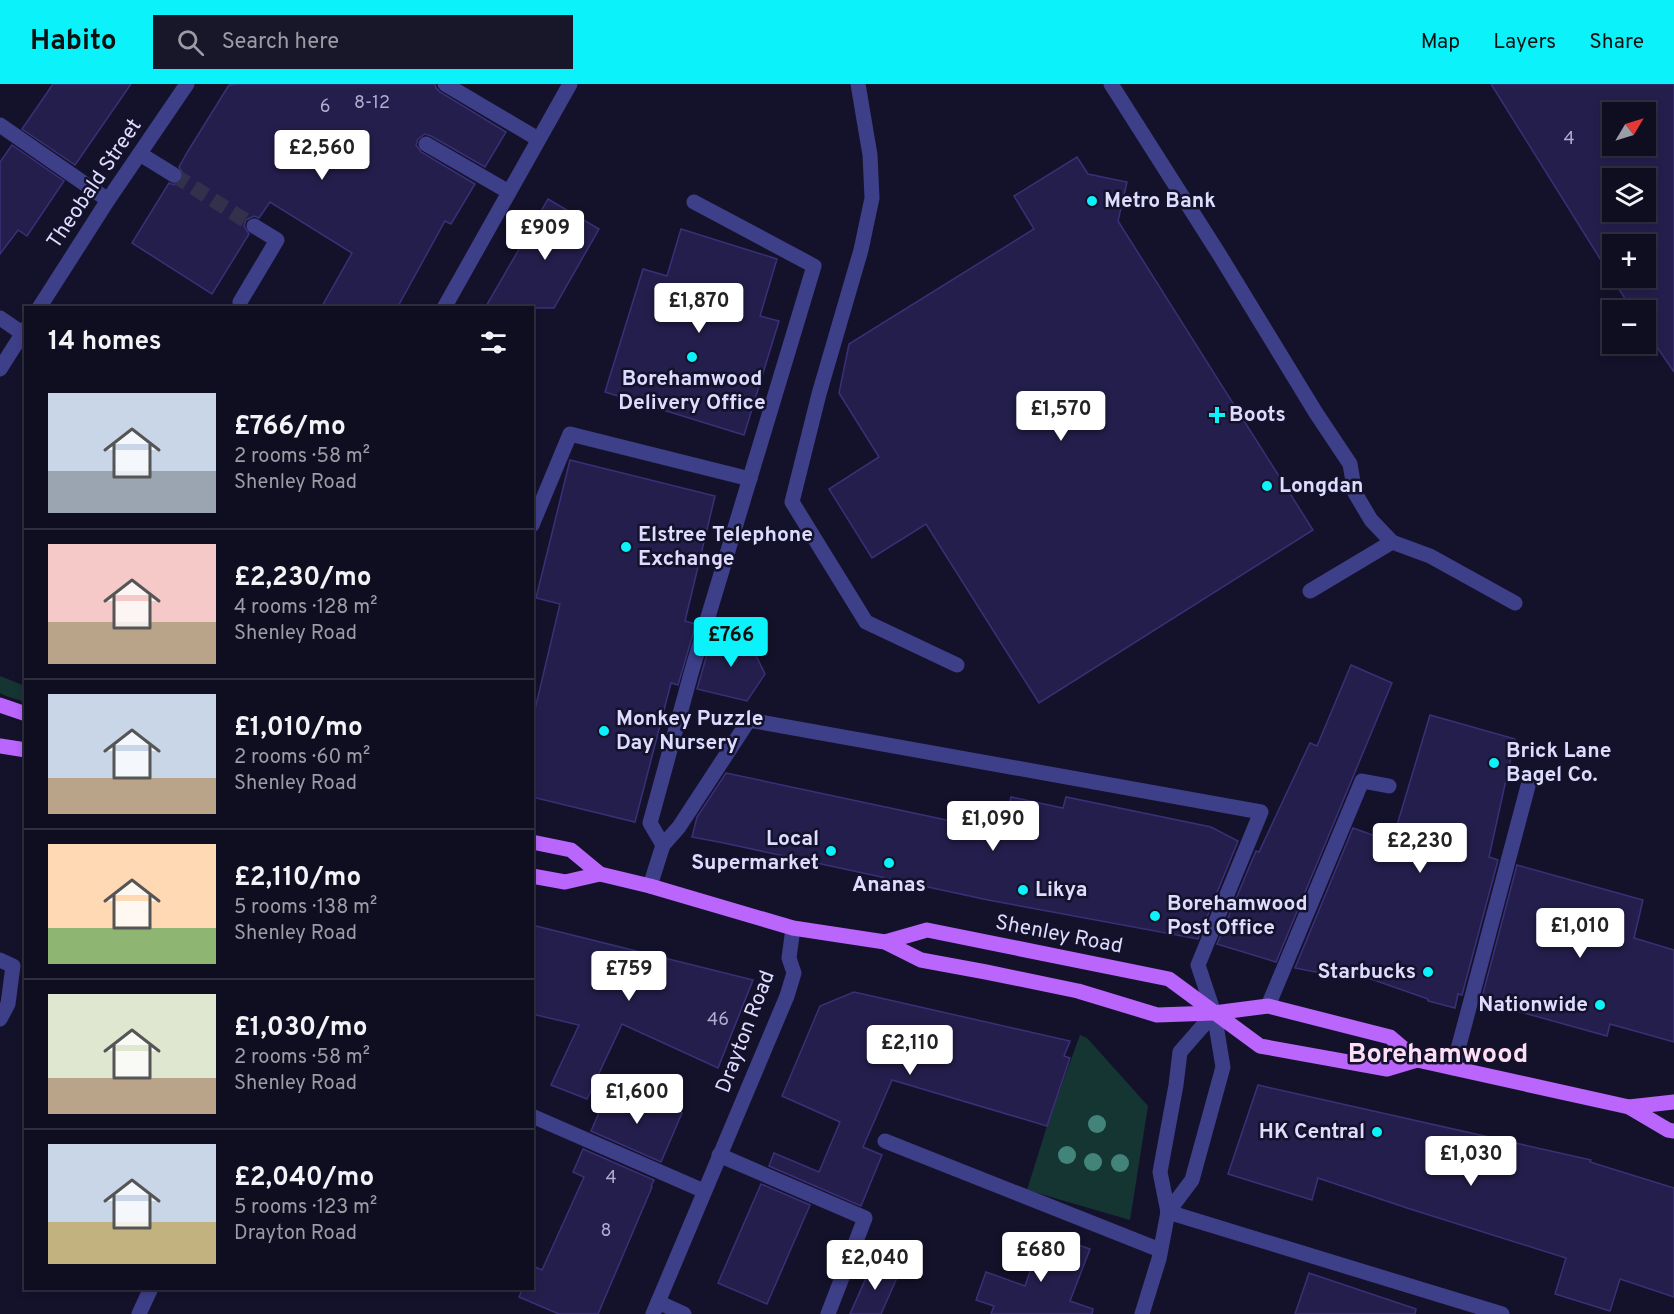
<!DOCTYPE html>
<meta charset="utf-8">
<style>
:root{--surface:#0f0e20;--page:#181729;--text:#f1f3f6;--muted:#9b9ca5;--line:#2f2e3e;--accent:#0bf2fb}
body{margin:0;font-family:Overpass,sans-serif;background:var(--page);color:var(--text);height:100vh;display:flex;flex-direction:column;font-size:22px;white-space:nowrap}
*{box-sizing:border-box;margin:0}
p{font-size:20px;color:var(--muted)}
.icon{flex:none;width:33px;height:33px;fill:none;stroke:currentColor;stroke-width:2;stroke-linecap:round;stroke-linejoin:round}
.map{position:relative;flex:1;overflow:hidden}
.panel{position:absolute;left:24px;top:222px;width:510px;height:984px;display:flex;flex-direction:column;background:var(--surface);border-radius:0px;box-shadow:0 3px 9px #0003,0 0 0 2px var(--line)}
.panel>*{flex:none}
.needle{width:39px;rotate:52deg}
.fabs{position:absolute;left:1602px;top:18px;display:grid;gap:12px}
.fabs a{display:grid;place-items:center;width:54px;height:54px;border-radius:0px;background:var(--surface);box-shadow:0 3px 9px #0003,0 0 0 2px var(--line);font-size:30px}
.price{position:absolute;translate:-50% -51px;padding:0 14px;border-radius:6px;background:#fff;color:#222;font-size:20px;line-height:39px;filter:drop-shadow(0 2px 3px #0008)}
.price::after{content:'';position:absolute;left:50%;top:36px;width:18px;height:14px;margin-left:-9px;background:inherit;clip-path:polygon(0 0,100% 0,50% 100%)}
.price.current{background:var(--accent);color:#111}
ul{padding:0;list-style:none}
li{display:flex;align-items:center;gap:18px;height:150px;padding:0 24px}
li+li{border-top:2px solid var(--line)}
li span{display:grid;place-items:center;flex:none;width:168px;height:120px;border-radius:0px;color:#555}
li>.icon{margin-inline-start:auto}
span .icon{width:72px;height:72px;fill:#fffc;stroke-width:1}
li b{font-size:26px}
h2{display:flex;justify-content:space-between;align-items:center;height:72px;padding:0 24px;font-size:26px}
header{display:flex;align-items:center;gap:36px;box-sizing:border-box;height:84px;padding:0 30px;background:var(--accent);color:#111}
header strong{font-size:28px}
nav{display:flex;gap:33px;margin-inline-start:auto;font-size:21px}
.search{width:420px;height:54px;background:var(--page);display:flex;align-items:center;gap:15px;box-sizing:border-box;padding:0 21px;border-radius:0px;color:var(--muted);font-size:22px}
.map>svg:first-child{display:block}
.green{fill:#153532}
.building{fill:#241e4c;stroke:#3a3077;stroke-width:1.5;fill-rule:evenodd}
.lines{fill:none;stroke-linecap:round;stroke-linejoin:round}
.minor-tunnel{stroke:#32304b;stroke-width:15;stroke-dasharray:15 8;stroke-linecap:butt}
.minor{stroke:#3e3f89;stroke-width:15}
.major{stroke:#ba65fc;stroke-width:15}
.tree{fill:#42837a}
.poi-dot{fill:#0bf2fb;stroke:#14122b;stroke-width:2}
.labels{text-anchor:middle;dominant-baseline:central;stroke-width:5;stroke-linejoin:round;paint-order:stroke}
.number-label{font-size:18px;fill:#b0acd2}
.street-label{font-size:21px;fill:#dedcfe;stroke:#14122b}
.poi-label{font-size:21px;font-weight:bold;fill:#dedcfe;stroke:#14122b;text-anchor:start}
.district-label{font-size:27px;font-weight:bold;fill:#fedef5;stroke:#14122b}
</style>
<header>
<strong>Habito</strong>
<div class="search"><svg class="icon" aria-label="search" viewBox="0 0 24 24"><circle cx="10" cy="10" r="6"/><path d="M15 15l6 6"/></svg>Search here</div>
<nav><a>Map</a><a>Layers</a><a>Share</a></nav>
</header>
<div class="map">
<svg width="1674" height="1230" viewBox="0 0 1674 1230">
<rect width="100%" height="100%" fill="#14122b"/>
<g class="green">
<polygon points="0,592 25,602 25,618 6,612 0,609"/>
<polygon points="1080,951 1087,954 1148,1022 1130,1136 1027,1106 1047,1042"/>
</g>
<g class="building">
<polygon points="53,0 131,0 75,81 22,45"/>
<polygon points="237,0 435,0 436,4 440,8 506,48 485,83 431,52 425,50 418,55 416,61 421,68 475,100 451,140 445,137 397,224 321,224 352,169 270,118 259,134 254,132 246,136 244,142 249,150 212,210 132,159 169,99 174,101 182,97 184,91 179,83 188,67 229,1"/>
<path d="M1491,0H1674V288L1646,247V226H1632ZM1612,28H1646V62H1612ZM1612,94H1646V128H1612ZM1612,160H1646V194H1612Z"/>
<polygon points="12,61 64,97 27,152 18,146 0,170 0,78"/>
<polygon points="1077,73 1088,90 1127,98 1118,137 1313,446 1039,619 926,440 872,474 829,405 879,373 839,309 849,260 1034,145 1014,112"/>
<polygon points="548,115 599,145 554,224 485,224"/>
<polygon points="681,145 777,175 760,232 779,237 744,351 605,308 643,185 667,192"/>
<polygon points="570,376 715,412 685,537 696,540 678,601 671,599 635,738 532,713 532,638 560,520 536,514"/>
<polygon points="714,546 749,557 765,590 747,617 697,605"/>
<polygon points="1351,581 1392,599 1276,878 1217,860 1256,767 1259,768 1310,659 1317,662"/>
<polygon points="1430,631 1515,655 1489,773 1498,776 1462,911 1458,910 1455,924 1428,917 1428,915 1354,889 1351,895 1295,884 1353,744 1392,758"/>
<polygon points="726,689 1003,748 1011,713 1063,724 1066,713 1211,743 1238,757 1198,855 988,816 724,759 692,753 697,733"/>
<polygon points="1517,781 1643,816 1634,854 1674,866 1674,958 1610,940 1607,952 1481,917"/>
<polygon points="532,841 753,896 718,984 622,940 587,1015 551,1001 579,941 532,930"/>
<polygon points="854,908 1070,957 1064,972 1070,974 1047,1042 892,996 863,1063 882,1071 861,1122 769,1082 774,1069 819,1088 840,1038 782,1012 820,922"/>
<polygon points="1258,1001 1591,1076 1590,1078 1674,1104 1674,1213 1620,1195 1610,1227 1555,1210 1566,1174 1407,1124 1318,1094 1312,1116 1228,1090"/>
<polygon points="609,1006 649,1023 652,1016 682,1029 661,1078 591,1047"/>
<polygon points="583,1065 654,1096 651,1102 652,1103 598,1230 559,1230 519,1213 523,1204 532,1204 533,1182 542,1186 584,1093 573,1088"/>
<polygon points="761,1100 810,1121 767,1220 718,1199"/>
<polygon points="1043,1149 1090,1165 1070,1217 1093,1225 1092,1230 991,1230 994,1222 976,1216 986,1188 1025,1202"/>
<polygon points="873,1178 899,1189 881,1230 850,1230"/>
<polygon points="1309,1189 1416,1225 1415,1230 1295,1230"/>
</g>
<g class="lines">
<polyline class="minor-tunnel" points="174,91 254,142"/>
<g class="minor">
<polyline points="445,0 538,55"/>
<polyline points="858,0 870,71 872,114 861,166 819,310 792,418 866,538 957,581"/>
<polyline points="1111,0 1219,170 1316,329 1350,380 1355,409 1371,436 1392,458 1430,472 1515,519"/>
<polyline points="0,41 108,116"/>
<polyline points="426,60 509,108"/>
<polyline points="140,70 174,91"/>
<polyline points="240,218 277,156 254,142"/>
<polyline points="39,224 108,116 187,0"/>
<polyline points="444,224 570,0"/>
<polyline points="0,234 22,249"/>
<polyline points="0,285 26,244"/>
<polyline points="532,441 570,350 750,395"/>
<polyline points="1310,507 1392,458"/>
<polyline points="663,761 650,739 692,586 814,182 694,118"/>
<polyline points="650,802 663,761 679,743 749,636 1261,728 1198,881 1214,929 1223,983 1192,1096 1168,1128"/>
<polyline points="0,876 13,882 8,920 0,935"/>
<polyline points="1268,922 1362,697 1389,702"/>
<polyline points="1453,984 1528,702"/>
<polyline points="532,1032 704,1107"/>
<polyline points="885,1057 1160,1166"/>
<polyline points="719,1071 865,1134 828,1230"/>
<polyline points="1168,1128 1502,1230"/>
<polyline points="658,1218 684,1230"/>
<polyline points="139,1230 151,1204"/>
<polyline points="653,1230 787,912 794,889 789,874 793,844"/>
<polyline points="1142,1230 1159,1175 1168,1128 1160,1088 1176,1001 1180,968 1214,929"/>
</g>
<g class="major">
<polyline points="0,621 26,630"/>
<polyline points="0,662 26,666"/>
<polyline points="532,758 571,766 600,790 650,802 793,844 885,858 921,876 986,888 1078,907 1157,931 1214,929 1268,922 1390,953 1417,976 1629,1023 1668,1046 1674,1047"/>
<polyline points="532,792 565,798 600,790"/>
<polyline points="885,858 927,846 1169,895 1260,962 1387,985 1417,976"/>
<polyline points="1629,1023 1674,1018"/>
</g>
</g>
<g class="tree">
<circle cx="1097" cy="1040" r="9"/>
<circle cx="1067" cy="1071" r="9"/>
<circle cx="1093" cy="1078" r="9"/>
<circle cx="1120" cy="1079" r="9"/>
</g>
<g class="poi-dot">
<circle cx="1092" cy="117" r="6"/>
<circle cx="692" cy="273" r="6"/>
<path d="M1214 322h6v6h6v6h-6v6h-6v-6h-6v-6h6z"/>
<circle cx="1267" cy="402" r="6"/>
<circle cx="626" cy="463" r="6"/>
<circle cx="604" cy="647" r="6"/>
<circle cx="1494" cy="679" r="6"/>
<circle cx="831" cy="767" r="6"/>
<circle cx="889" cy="779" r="6"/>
<circle cx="1023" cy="806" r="6"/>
<circle cx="1155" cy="832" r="6"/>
<circle cx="1428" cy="888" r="6"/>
<circle cx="1600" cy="921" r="6"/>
<circle cx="1377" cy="1048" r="6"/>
</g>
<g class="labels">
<g class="number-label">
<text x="372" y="19">8-12</text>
<text x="325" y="23">6</text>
<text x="1569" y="55">4</text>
<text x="718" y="936">46</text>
<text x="611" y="1094">4</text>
<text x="606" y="1147">8</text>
</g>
<g class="street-label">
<text transform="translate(95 100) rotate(-56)">Theobald Street</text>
<text transform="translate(1059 851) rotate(11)">Shenley Road</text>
<text transform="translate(746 948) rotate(-69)">Drayton Road</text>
</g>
<g class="poi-label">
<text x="1104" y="117">Metro Bank</text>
<text x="692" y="295" text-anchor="middle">Borehamwood<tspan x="692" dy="24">Delivery Office</tspan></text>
<text x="1229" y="331">Boots</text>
<text x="1279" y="402">Longdan</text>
<text x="638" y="451">Elstree Telephone<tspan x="638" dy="24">Exchange</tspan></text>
<text x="616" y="635">Monkey Puzzle<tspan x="616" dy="24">Day Nursery</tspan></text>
<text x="1506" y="667">Brick Lane<tspan x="1506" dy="24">Bagel Co.</tspan></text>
<text x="819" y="755" text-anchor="end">Local<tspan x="819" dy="24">Supermarket</tspan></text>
<text x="889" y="801" text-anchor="middle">Ananas</text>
<text x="1035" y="806">Likya</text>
<text x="1167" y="820">Borehamwood<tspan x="1167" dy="24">Post Office</tspan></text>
<text x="1416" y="888" text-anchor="end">Starbucks</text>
<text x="1588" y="921" text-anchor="end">Nationwide</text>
<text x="1365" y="1048" text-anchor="end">HK Central</text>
</g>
<g class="district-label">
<text x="1438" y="971">Borehamwood</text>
</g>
</g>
</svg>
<div class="fabs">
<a><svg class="needle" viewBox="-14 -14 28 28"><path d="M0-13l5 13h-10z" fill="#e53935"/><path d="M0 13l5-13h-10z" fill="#9b9ca5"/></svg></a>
<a><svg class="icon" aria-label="layers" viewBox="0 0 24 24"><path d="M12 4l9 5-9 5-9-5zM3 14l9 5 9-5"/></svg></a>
<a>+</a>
<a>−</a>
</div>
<b class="price" style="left:322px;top:97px">£2,560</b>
<b class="price" style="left:545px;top:177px">£909</b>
<b class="price" style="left:699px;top:250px">£1,870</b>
<b class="price" style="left:1061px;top:358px">£1,570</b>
<b class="price current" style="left:731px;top:584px">£766</b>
<b class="price" style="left:993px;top:768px">£1,090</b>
<b class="price" style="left:1420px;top:790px">£2,230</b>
<b class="price" style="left:1580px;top:875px">£1,010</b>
<b class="price" style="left:629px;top:918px">£759</b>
<b class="price" style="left:910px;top:992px">£2,110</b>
<b class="price" style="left:637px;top:1041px">£1,600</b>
<b class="price" style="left:1471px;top:1103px">£1,030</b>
<b class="price" style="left:1041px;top:1199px">£680</b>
<b class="price" style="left:875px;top:1207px">£2,040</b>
<section class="panel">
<h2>14 homes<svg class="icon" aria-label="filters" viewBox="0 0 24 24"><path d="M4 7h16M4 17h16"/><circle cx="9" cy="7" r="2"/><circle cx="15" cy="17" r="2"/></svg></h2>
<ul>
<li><span style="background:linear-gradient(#c9d6e8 65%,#9aa5b1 0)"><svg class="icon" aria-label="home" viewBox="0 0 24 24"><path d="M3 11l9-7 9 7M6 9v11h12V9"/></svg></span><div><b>£766/mo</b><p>2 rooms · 58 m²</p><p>Shenley Road</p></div></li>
<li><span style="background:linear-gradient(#f6c9c9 65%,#b9a48a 0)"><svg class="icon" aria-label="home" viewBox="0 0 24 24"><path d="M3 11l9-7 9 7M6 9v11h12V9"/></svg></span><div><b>£2,230/mo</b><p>4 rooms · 128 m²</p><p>Shenley Road</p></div></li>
<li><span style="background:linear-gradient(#c9d6e8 70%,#b9a48a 0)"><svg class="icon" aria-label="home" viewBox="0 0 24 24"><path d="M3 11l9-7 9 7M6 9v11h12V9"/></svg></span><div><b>£1,010/mo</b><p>2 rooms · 60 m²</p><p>Shenley Road</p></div></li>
<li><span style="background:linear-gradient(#ffd9b3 70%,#8fb573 0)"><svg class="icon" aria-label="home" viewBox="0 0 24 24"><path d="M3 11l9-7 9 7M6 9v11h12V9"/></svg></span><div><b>£2,110/mo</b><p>5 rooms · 138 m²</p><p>Shenley Road</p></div></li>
<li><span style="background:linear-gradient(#dfe7d0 70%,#b9a48a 0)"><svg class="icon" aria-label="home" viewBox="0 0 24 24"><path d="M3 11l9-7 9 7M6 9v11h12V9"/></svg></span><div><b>£1,030/mo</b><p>2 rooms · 58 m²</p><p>Shenley Road</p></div></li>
<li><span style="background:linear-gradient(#c9d6e8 65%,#c2b280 0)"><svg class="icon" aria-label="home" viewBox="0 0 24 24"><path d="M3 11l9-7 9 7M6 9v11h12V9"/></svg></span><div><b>£2,040/mo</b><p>5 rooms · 123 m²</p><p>Drayton Road</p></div></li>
</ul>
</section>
</div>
